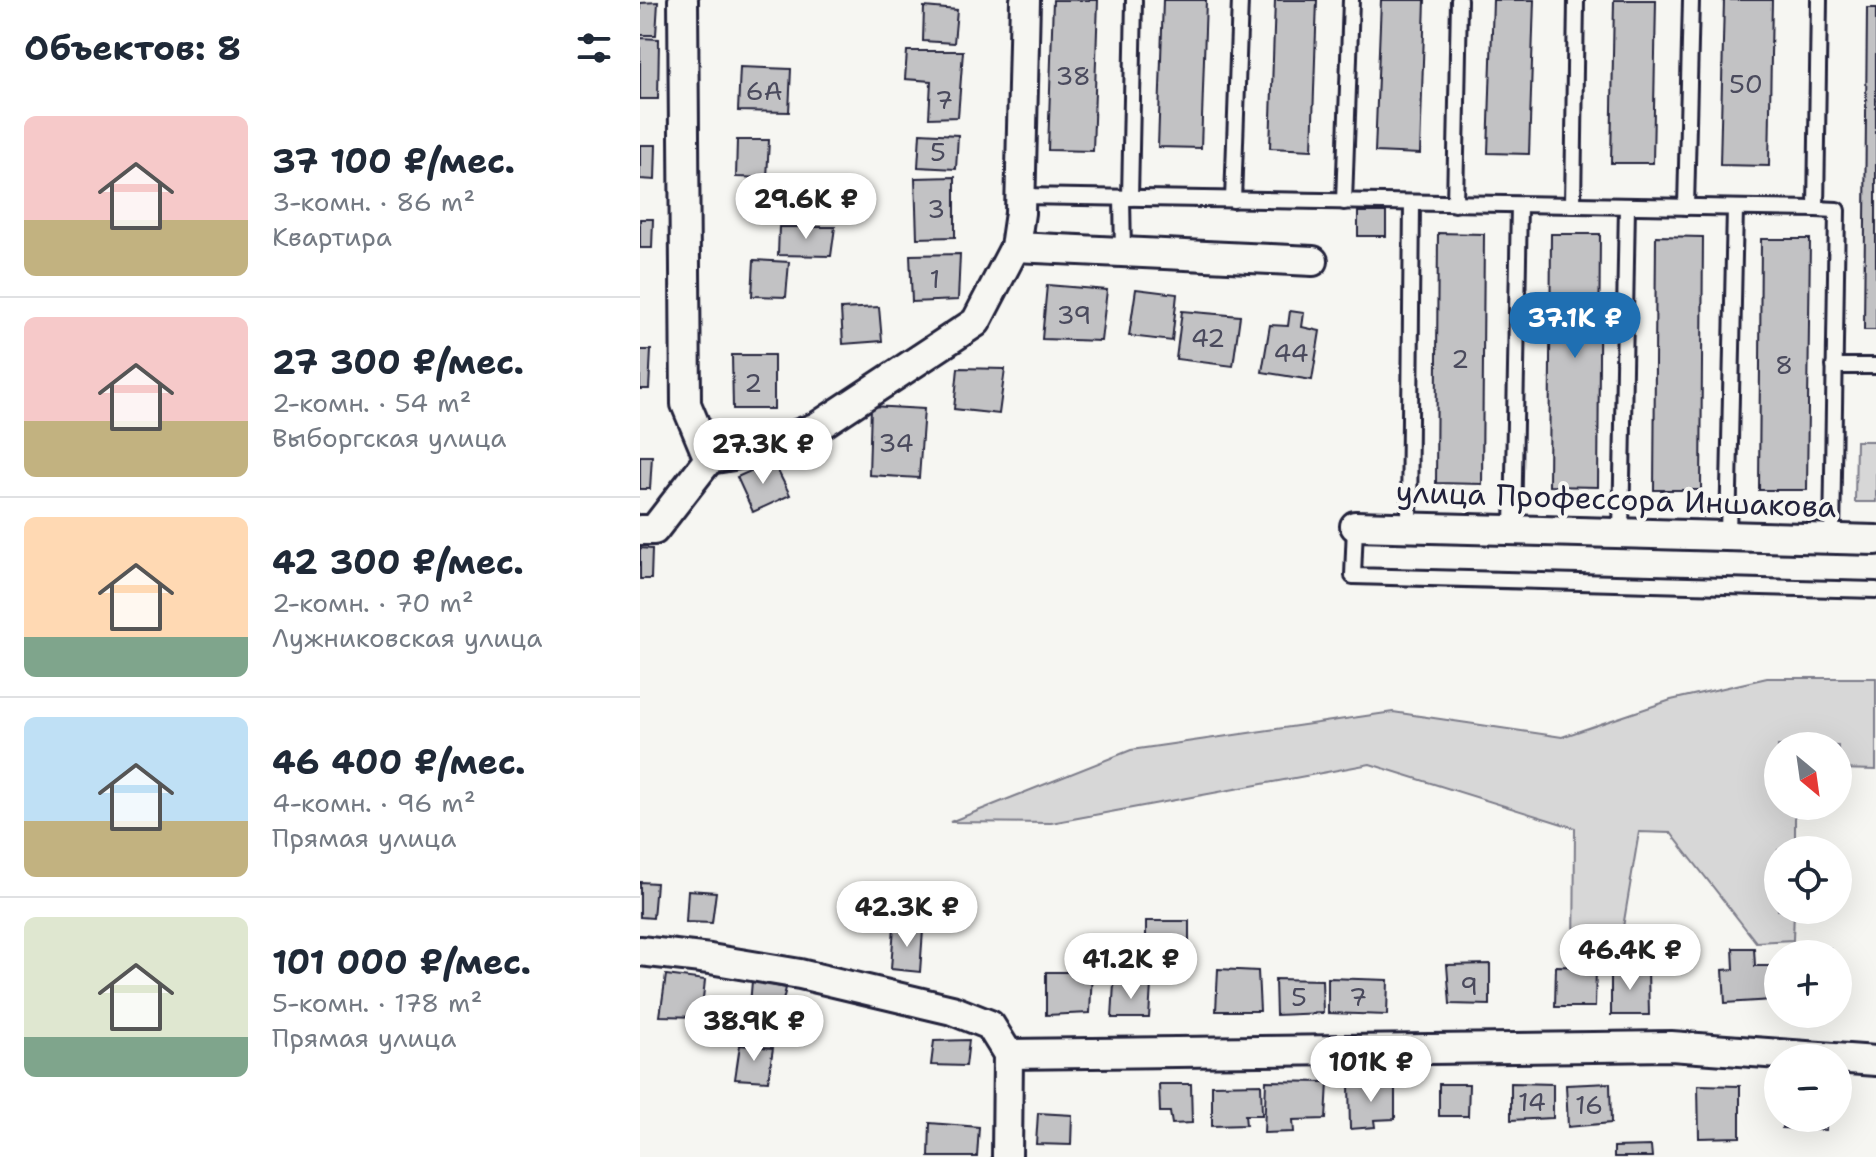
<!DOCTYPE html>
<html lang="ru">
<meta charset="utf-8">
<style>
:root{--surface:#fff;--page:#f2f2f3;--text:#1f2937;--muted:#747a83;--line:#e0e1e3;--accent:#1f6fb2}
body{margin:0;font-family:"Shantell Sans",sans-serif;background:var(--page);color:var(--text);height:100vh;display:flex;flex-direction:column;font-size:30px;white-space:nowrap}
*{box-sizing:border-box;margin:0}
p{font-size:26px;color:var(--muted)}
.icon{flex:none;width:44px;height:44px;fill:none;stroke:currentColor;stroke-width:2;stroke-linecap:round;stroke-linejoin:round}
.map{position:relative;flex:1;overflow:hidden}
.panel{display:flex;flex-direction:column;background:var(--surface);width:640px}
.panel>*{flex:none}
.needle{width:52px;rotate:151deg}
.controls{position:absolute;left:1124px;top:732px;display:grid;gap:16px}
.controls a{display:grid;place-items:center;width:88px;height:88px;border-radius:50%;background:var(--surface);box-shadow:0 8px 32px #0002;font-size:40px}
.price{position:absolute;translate:-50% -68px;padding:0 18px;border-radius:28px;background:#fff;color:#222;font-size:26px;line-height:52px;filter:drop-shadow(0 2px 4px #0008)}
.price::after{content:'';position:absolute;left:50%;top:48px;width:24px;height:18px;margin-left:-12px;background:inherit;clip-path:polygon(0 0,100% 0,50% 100%)}
.price.active{background:var(--accent);color:#fff}
ul{padding:0;list-style:none}
li{display:flex;align-items:center;gap:24px;height:200px;padding:0 24px}
li+li{border-top:2px solid var(--line)}
li span{display:grid;place-items:center;flex:none;width:224px;height:160px;border-radius:12px;color:#555}
li>.icon{margin-inline-start:auto}
span .icon{width:96px;height:96px;fill:#fffc;stroke-width:1}
li b{font-size:34px}
h2{display:flex;justify-content:space-between;align-items:center;height:96px;padding:0 24px;font-size:34px}
main{display:flex;flex:1;min-height:0}
.map>svg:first-child{display:block}
.green{fill:#d7d7d7;stroke:#7c7c89;stroke-width:2}
.building{fill:#c2c2c4;stroke:#22223b;stroke-width:2}
.lines{fill:none;stroke-linecap:round;stroke-linejoin:round}
.service-casing{stroke:#22223b;stroke-width:20}
.minor-casing{stroke:#22223b;stroke-width:34}
.service{stroke:#f6f6f2;stroke-width:14}
.minor{stroke:#f6f6f2;stroke-width:28}
.labels{text-anchor:middle;dominant-baseline:central;stroke-width:8;stroke-linejoin:round;paint-order:stroke}
.number-label{font-size:26px;fill:#4a4a5d}
.street-label{font-size:30px;fill:#22223b;stroke:#f6f6f2}
</style>
<main>
<section class="panel">
<h2>Объектов: 8<svg class="icon" aria-label="filters" viewBox="0 0 24 24"><path d="M4 7h16M4 17h16"/><circle cx="9" cy="7" r="2"/><circle cx="15" cy="17" r="2"/></svg></h2>
<ul>
<li><span style="background:linear-gradient(#f6c9c9 65%,#c2b280 0)"><svg class="icon" aria-label="home" viewBox="0 0 24 24"><path d="M3 11l9-7 9 7M6 9v11h12V9"/></svg></span><div><b>37 100 ₽/мес.</b><p>3-комн. · 86 m²</p><p>Квартира</p></div></li>
<li><span style="background:linear-gradient(#f6c9c9 65%,#c2b280 0)"><svg class="icon" aria-label="home" viewBox="0 0 24 24"><path d="M3 11l9-7 9 7M6 9v11h12V9"/></svg></span><div><b>27 300 ₽/мес.</b><p>2-комн. · 54 m²</p><p>Выборгская улица</p></div></li>
<li><span style="background:linear-gradient(#ffd9b3 75%,#7fa58c 0)"><svg class="icon" aria-label="home" viewBox="0 0 24 24"><path d="M3 11l9-7 9 7M6 9v11h12V9"/></svg></span><div><b>42 300 ₽/мес.</b><p>2-комн. · 70 m²</p><p>Лужниковская улица</p></div></li>
<li><span style="background:linear-gradient(#bfe0f5 65%,#c2b280 0)"><svg class="icon" aria-label="home" viewBox="0 0 24 24"><path d="M3 11l9-7 9 7M6 9v11h12V9"/></svg></span><div><b>46 400 ₽/мес.</b><p>4-комн. · 96 m²</p><p>Прямая улица</p></div></li>
<li><span style="background:linear-gradient(#dfe7d0 75%,#7fa58c 0)"><svg class="icon" aria-label="home" viewBox="0 0 24 24"><path d="M3 11l9-7 9 7M6 9v11h12V9"/></svg></span><div><b>101 000 ₽/мес.</b><p>5-комн. · 178 m²</p><p>Прямая улица</p></div></li>
</ul>
</section>
<div class="map">
<svg width="1236" height="1157" viewBox="0 0 1236 1157">
<rect width="100%" height="100%" fill="#f6f6f2"/>
<filter id="ink" filterUnits="userSpaceOnUse"><feTurbulence type="fractalNoise" baseFrequency=".0125" numOctaves="2"/><feDisplacementMap in="SourceGraphic" scale="16" xChannelSelector="R" yChannelSelector="G"/><feConvolveMatrix kernelMatrix="1 2 1 2 8 2 1 2 1" color-interpolation-filters="sRGB"/></filter>
<g filter="url(#ink)">
<g class="green">
<polygon points="1216,441 1236,441 1236,502 1215,502"/>
<polygon points="1127,678 1236,678 1236,770 1198,769 1198,746 1138,746 1138,806 1153,806 1155,812 1155,850 1138,850 1138,910 1154,910 1153,940 1116,942 1031,833 999,832 978,957 934,961 935,828 730,764 411,823 310,822 491,750 753,712 922,737 1031,700"/>
</g>
<g class="building">
<polygon points="413,0 458,0 453,151 408,150"/>
<polygon points="523,0 566,0 561,148 518,147"/>
<polygon points="635,0 677,0 672,150 630,148"/>
<polygon points="741,0 785,0 780,154 735,152"/>
<polygon points="853,0 894,0 889,154 848,153"/>
<polygon points="974,0 1016,0 1013,163 971,163"/>
<polygon points="1084,0 1132,0 1129,166 1080,165"/>
<polygon points="18,2 16,35 0,35 0,3"/>
<polygon points="284,7 317,10 314,43 283,41"/>
<polygon points="1227,8 1236,8 1236,330 1224,330"/>
<polygon points="0,38 19,39 18,99 0,99"/>
<polygon points="267,51 323,51 318,117 289,118 291,81 265,79"/>
<polygon points="100,67 151,69 149,112 98,111"/>
<polygon points="280,133 318,135 316,169 278,167"/>
<polygon points="97,140 129,140 127,178 96,177"/>
<polygon points="0,145 16,145 15,180 0,179"/>
<polygon points="315,177 315,237 277,238 275,178"/>
<rect x="718" y="212" width="28" height="24"/>
<polygon points="0,219 13,219 12,248 0,248"/>
<polygon points="139,227 195,227 191,256 138,255"/>
<polygon points="798,233 844,234 842,484 796,483"/>
<polygon points="911,234 960,234 958,487 909,486"/>
<polygon points="1016,236 1063,237 1061,490 1014,490"/>
<polygon points="1121,239 1170,239 1167,490 1119,490"/>
<polygon points="320,254 318,300 272,302 270,255"/>
<polygon points="114,260 149,262 146,297 112,296"/>
<polygon points="407,285 467,290 461,341 402,339"/>
<polygon points="496,289 537,294 532,341 489,336"/>
<polygon points="239,307 242,341 203,344 201,309"/>
<polygon points="542,311 600,316 593,366 536,359"/>
<polygon points="650,311 664,313 662,327 680,331 672,380 622,372 630,325 648,326"/>
<polygon points="0,350 11,350 9,389 0,389"/>
<polygon points="92,355 134,355 134,409 93,409"/>
<polygon points="318,368 365,369 359,414 314,409"/>
<polygon points="231,406 284,409 279,478 229,475"/>
<polygon points="0,456 12,456 10,489 0,489"/>
<polygon points="133,461 150,495 113,512 97,477"/>
<polygon points="0,548 12,549 11,579 0,579"/>
<polygon points="0,882 16,883 13,918 0,917"/>
<polygon points="48,890 76,892 72,923 46,922"/>
<polygon points="506,921 549,921 549,966 506,968"/>
<polygon points="254,926 283,930 280,972 251,969"/>
<polygon points="1093,948 1114,948 1115,966 1132,966 1132,1000 1085,1003 1083,970 1094,969"/>
<polygon points="1190,948 1190,954 1154,954 1154,949"/>
<polygon points="850,964 850,1005 810,1004 807,965"/>
<polygon points="916,966 956,967 955,1007 915,1007"/>
<polygon points="971,968 1008,968 1009,1015 971,1015"/>
<polygon points="578,969 618,971 620,1011 576,1011"/>
<polygon points="406,972 452,972 450,1013 406,1015"/>
<polygon points="26,975 65,980 61,1017 20,1016"/>
<polygon points="688,978 748,980 747,1015 688,1013"/>
<polygon points="635,979 682,980 683,1013 636,1015"/>
<polygon points="112,981 146,988 138,1022 109,1017"/>
<polygon points="474,983 511,984 509,1018 472,1018"/>
<polygon points="329,1040 326,1066 291,1065 294,1041"/>
<polygon points="100,1045 133,1048 128,1081 95,1079"/>
<polygon points="626,1081 688,1082 686,1119 653,1120 654,1132 624,1133"/>
<polygon points="755,1083 755,1119 734,1120 735,1127 710,1129 709,1084"/>
<polygon points="871,1083 913,1084 913,1118 871,1120"/>
<polygon points="970,1083 971,1123 928,1127 926,1085"/>
<polygon points="519,1084 551,1084 552,1123 532,1124 530,1112 520,1112"/>
<polygon points="621,1084 622,1115 605,1115 606,1125 572,1126 572,1085"/>
<polygon points="799,1084 829,1084 828,1116 799,1116"/>
<polygon points="1058,1085 1100,1086 1100,1137 1059,1138"/>
<polygon points="398,1113 432,1115 431,1145 396,1144"/>
<polygon points="1143,1118 1186,1118 1186,1130 1142,1128"/>
<polygon points="290,1123 339,1127 337,1157 289,1157"/>
<polygon points="1011,1146 1012,1157 974,1157 974,1147"/>
</g>
<g class="lines">
<defs>
<g id="service">
<polyline points="380,196 1176,209 1179,0"/>
<polyline points="482,198 483,252"/>
<polyline points="490,198 494,0"/>
<polyline points="593,200 600,0"/>
<polyline points="704,202 711,0"/>
<polyline points="815,204 819,0"/>
<polyline points="933,205 936,0"/>
<polyline points="1046,207 1051,0"/>
<polyline points="1176,209 1197,210 1192,539"/>
<polyline points="1194,366 1236,366"/>
<polyline points="715,526 713,576 1236,590"/>
<polyline points="769,527 772,203"/>
<polyline points="873,530 879,205"/>
<polyline points="981,533 987,206"/>
<polyline points="1088,536 1095,208"/>
</g>
<g id="minor">
<polyline points="375,247 673,261"/>
<polyline points="69,459 112,452 177,427 336,322 375,247 380,213 385,0"/>
<polyline points="715,526 1236,540"/>
<polyline points="0,530 14,530 69,459 46,404 43,0"/>
<polyline points="0,951 70,959 160,974 312,1010 350,1025 368,1054"/>
<polyline points="368,1054 1031,1046 1236,1061"/>
<polyline points="367,1157 368,1054"/>
</g>
</defs>
<use href="#service" class="service-casing"/>
<use href="#minor" class="minor-casing"/>
<use href="#service" class="service"/>
<use href="#minor" class="minor"/>
</g>
</g>
<g class="labels">
<g class="number-label">
<text x="433" y="75">38</text>
<text x="1106" y="83">50</text>
<text x="124" y="90">6А</text>
<text x="304" y="99">7</text>
<text x="298" y="151">5</text>
<text x="296" y="208">3</text>
<text x="295" y="278">1</text>
<text x="434" y="314">39</text>
<text x="568" y="337">42</text>
<text x="651" y="352">44</text>
<text x="820" y="358">2</text>
<text x="1144" y="364">8</text>
<text x="113" y="382">2</text>
<text x="256" y="442">34</text>
<text x="829" y="985">9</text>
<text x="659" y="996">5</text>
<text x="718" y="996">7</text>
<text x="892" y="1101">14</text>
<text x="949" y="1104">16</text>
</g>
<g class="street-label">
<text transform="translate(976 499) rotate(2)">улица Профессора Иншакова</text>
</g>
</g>
</svg>
<div class="controls">
<a><svg class="needle" viewBox="-14 -14 28 28"><path d="M0-13l5 13h-10z" fill="#e53935"/><path d="M0 13l5-13h-10z" fill="#747a83"/></svg></a>
<a><svg class="icon" aria-label="locate" viewBox="0 0 24 24"><circle cx="12" cy="12" r="6"/><path d="M12 2v4M12 18v4M2 12h4M18 12h4"/></svg></a>
<a>+</a>
<a>−</a>
</div>
<b class="price" style="left:166px;top:241px">29.6K ₽</b>
<b class="price active" style="left:935px;top:360px">37.1K ₽</b>
<b class="price" style="left:123px;top:486px">27.3K ₽</b>
<b class="price" style="left:267px;top:949px">42.3K ₽</b>
<b class="price" style="left:990px;top:992px">46.4K ₽</b>
<b class="price" style="left:491px;top:1001px">41.2K ₽</b>
<b class="price" style="left:114px;top:1063px">38.9K ₽</b>
<b class="price" style="left:731px;top:1104px">101K ₽</b>
</div>
</main>
